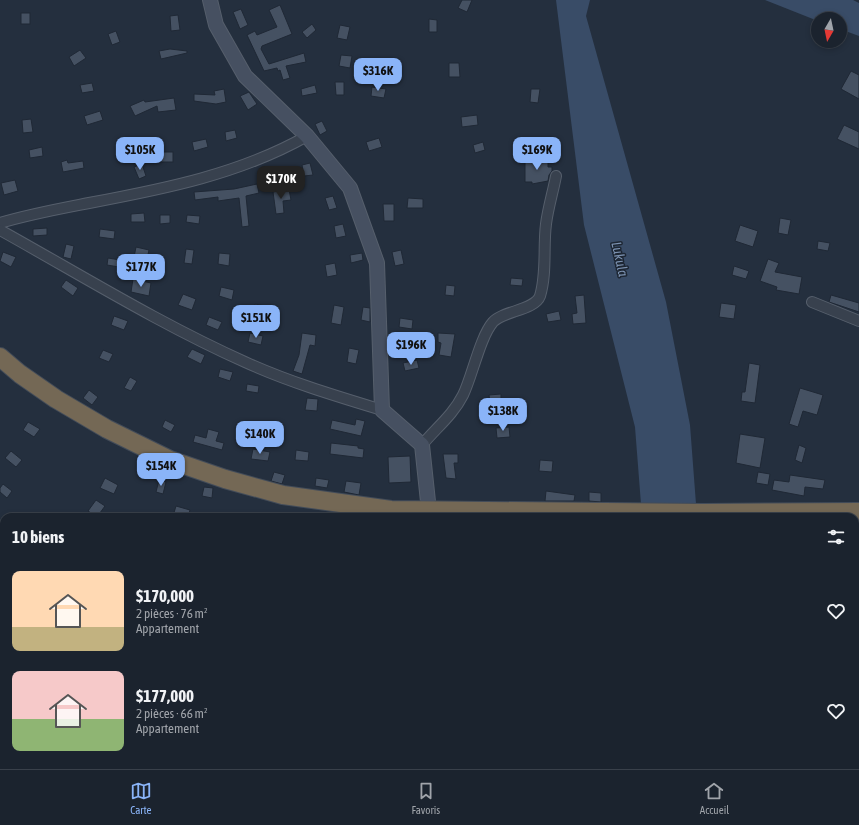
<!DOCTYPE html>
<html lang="fr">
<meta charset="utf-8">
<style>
:root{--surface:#1b232e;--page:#242b36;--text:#f1f3f6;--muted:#a0a4aa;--line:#39404a;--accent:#8ab4f8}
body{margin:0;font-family:"Asap Condensed",sans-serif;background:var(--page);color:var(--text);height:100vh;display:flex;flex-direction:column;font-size:15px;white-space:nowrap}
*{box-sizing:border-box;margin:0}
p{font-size:13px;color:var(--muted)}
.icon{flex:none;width:22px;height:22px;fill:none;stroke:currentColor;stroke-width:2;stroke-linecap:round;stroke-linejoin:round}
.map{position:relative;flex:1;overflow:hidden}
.panel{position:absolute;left:0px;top:513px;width:859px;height:256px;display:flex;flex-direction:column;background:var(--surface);border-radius:12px 12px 0 0;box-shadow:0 2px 6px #0003,0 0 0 1px var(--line)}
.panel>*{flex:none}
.needle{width:26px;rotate:189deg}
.buttons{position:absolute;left:811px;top:12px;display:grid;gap:8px}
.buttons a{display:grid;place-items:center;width:36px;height:36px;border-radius:50%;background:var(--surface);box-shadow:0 2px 6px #0003,0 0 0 1px var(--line);font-size:20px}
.price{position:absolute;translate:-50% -34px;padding:0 9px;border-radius:8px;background:var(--accent);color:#111;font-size:13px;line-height:26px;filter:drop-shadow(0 1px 2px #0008)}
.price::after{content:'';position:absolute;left:50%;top:24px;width:12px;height:9px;margin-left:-6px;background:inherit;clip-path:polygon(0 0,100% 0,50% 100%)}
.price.active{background:#222;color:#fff}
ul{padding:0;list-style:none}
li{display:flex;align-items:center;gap:12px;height:100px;padding:0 12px}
li span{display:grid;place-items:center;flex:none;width:112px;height:80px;border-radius:8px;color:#555}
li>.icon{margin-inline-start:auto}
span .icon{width:48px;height:48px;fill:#fffc;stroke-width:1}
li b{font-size:17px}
h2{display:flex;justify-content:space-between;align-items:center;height:48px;padding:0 12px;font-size:17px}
.dock{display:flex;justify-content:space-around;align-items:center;height:56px;border-top:1px solid var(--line);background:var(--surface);font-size:11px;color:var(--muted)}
.dock a{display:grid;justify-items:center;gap:2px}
.dock .active{color:var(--accent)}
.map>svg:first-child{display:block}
.water{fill:#394c67}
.building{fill:#455162;stroke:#1f2835}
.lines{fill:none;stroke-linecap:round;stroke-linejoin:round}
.street-casing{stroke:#565f6c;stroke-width:12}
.secondary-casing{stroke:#565f6c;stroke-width:16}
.highway-casing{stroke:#434c59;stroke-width:20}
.street{stroke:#38414e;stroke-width:10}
.secondary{stroke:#465061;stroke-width:14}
.highway{stroke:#746855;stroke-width:18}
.labels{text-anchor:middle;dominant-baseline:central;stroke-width:3;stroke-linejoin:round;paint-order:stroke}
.water-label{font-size:14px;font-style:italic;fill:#7c92b1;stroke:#1d2633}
</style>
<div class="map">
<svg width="859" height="769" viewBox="0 0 859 769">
<rect width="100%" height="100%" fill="#242f3e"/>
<g class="water">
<polygon points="556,0 590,0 586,16 666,302 690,425 697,517 642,517 635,427 584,225"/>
<polygon points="765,0 853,0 859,3 859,36 840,29 840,19 818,19 818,21"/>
<polygon points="645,765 691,765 690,769 645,769"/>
</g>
<g class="building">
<polygon points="462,0 472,0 467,12 458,8"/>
<polygon points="280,5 292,34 262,46 261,49 269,64 304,53 306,62 286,66 290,78 283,80 280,70 278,71 277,68 264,71 247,35 255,31 257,35 277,27 269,10"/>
<polygon points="241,9 248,25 240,29 233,12"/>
<rect x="21" y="13" width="9" height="11"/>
<polygon points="178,15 180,30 171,31 170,16"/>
<polygon points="429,19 437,20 437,32 429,32"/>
<polygon points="312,24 316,30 307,38 302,32"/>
<polygon points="340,25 350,27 347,40 337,38"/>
<polygon points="116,31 120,42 112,45 108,34"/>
<polygon points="170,49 187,51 187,53 161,59 159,51"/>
<polygon points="80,50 86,58 74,66 69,57"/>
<polygon points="341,55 352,56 350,68 339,66"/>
<polygon points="388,61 401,64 399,73 386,69"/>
<polygon points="449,63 459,63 460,77 449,77"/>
<polygon points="851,71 859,75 859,99 841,89"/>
<polygon points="335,82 344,82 344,95 336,95"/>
<polygon points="92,83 94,91 82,93 80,85"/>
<polygon points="315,85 317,93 302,96 301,89"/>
<polygon points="372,87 386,89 384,98 371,96"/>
<polygon points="224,89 226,102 216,104 194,101 194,94 215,95 214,91"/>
<polygon points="531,89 540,89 538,103 530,102"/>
<polygon points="249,92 257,104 248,110 240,96"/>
<polygon points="174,98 176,110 158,112 157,106 135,116 130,106 144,100 145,102"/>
<polygon points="100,111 103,120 87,125 84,116"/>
<polygon points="477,115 478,125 462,127 461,117"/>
<polygon points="31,119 33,132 23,133 22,120"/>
<polygon points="322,121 327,131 320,135 315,124"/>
<polygon points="844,125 859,132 859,149 837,139"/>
<polygon points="235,130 237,138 226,141 225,132"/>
<polygon points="379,138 382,147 369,151 366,142"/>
<polygon points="206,139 208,147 194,151 192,142"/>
<polygon points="483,142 485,150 475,153 473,145"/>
<polygon points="42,147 43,156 30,158 29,150"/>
<rect x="158" y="152" width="15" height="10"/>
<polygon points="67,160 68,163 83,161 84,168 63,172 61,162"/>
<polygon points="525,160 548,160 548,167 552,167 552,171 549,175 548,181 532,184 532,182 525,182"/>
<polygon points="310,163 313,175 304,176 302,165"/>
<polygon points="142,164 146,176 139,179 134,167"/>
<polygon points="15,180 18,191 4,195 1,183"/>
<polygon points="257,184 259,193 246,196 249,226 242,227 239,198 218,201 218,197 195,200 194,192 234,189"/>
<polygon points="289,189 291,200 283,201 284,213 276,214 273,192"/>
<polygon points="333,196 337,208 329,210 325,198"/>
<polygon points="408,198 423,199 423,208 407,208"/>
<polygon points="383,204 394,204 394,221 384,221"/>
<polygon points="144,213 145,222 131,222 131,214"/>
<polygon points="160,215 170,215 170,223 160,224"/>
<polygon points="187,215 200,216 199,224 186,222"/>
<polygon points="780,218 791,220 788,235 778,233"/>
<polygon points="343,224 346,236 336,238 334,226"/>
<polygon points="740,225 758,231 753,247 735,241"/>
<polygon points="47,228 47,235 33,236 33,229"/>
<polygon points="100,229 115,231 114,239 99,237"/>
<polygon points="818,241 830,243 828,251 817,249"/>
<polygon points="66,244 74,246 71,259 63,257"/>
<polygon points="136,247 149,250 147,259 134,257"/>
<polygon points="186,249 194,250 192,264 184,263"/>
<polygon points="401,250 404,264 395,266 392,252"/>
<polygon points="3,252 16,257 11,267 0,261"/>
<polygon points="219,253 230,254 229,266 218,264"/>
<polygon points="362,253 363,260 351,263 350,255"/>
<polygon points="108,258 120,260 119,267 107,265"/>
<polygon points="768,259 779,263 775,272 802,277 799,294 776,290 777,287 760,281"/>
<polygon points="335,263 337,275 327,277 325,265"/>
<polygon points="734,266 749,271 746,279 732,275"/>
<polygon points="511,278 523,279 522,286 510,285"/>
<polygon points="133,279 151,283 149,296 131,292"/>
<polygon points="66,280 78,288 73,296 61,287"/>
<polygon points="446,285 455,286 454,296 445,295"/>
<polygon points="221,287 234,290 232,300 219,296"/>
<polygon points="183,294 196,299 192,310 178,305"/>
<polygon points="584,295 586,323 573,324 572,314 577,313 575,296"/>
<polygon points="831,295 859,303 859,312 829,302"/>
<polygon points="721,303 736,305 734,319 719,317"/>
<polygon points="255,304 266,306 265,315 254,313"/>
<polygon points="334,305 344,307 341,325 331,323"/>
<polygon points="363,307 370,308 370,322 361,320"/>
<polygon points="559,311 561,320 548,322 546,314"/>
<polygon points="114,316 128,321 124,330 111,325"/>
<polygon points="209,317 222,322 218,330 206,325"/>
<polygon points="400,318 413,320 412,329 399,327"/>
<polygon points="250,333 263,336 261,345 248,342"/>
<polygon points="302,333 316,335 315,346 310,345 302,374 293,371 299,355"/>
<polygon points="438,333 455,334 451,357 439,355 441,343 438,342"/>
<polygon points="349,348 359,350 356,364 347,362"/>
<polygon points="192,349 205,355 201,364 187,357"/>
<polygon points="103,350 113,354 109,362 99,358"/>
<polygon points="417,360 419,368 405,371 403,363"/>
<polygon points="749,363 760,365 755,403 741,401 742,392 745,392"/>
<polygon points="220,369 233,372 230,381 218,377"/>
<polygon points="130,377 137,381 131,391 124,388"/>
<polygon points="247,384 259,386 258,393 246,391"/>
<polygon points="800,388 823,395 817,415 803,411 798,427 789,424"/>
<polygon points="89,390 98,397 92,405 83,398"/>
<polygon points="501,394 501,403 490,404 489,395"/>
<polygon points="307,398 318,399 317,411 305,410"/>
<polygon points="356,419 365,421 361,436 330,429 332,420 355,425"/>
<polygon points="165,420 175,425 171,432 162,427"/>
<polygon points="28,422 40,429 34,437 23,430"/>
<polygon points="509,427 510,437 497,438 496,428"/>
<polygon points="208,429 219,432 216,441 224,443 222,450 193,442 195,435 206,438"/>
<polygon points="740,434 765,438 760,468 736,463"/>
<polygon points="331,443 358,446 358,448 364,449 363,458 330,454"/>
<polygon points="799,445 806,448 802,463 795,460"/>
<polygon points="253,449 270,452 268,461 251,459"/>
<polygon points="296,450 309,452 308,461 295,460"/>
<polygon points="11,451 22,460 16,467 5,458"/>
<polygon points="443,454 458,454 458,463 454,463 456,479 446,478"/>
<polygon points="410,456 411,482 389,483 388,457"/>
<polygon points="540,460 553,461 552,472 539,471"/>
<polygon points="274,472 285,475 282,484 271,481"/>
<polygon points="758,472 770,474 768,485 756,483"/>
<polygon points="790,475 825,480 823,489 805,487 804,496 772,490 774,480 789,482"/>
<polygon points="105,478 118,485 114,494 100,488"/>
<polygon points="316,478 329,480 327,488 315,486"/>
<polygon points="159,480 166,482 163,494 156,492"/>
<polygon points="346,481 361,483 359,495 344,492"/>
<polygon points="3,484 12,491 7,498 0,492 0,488"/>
<polygon points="204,487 213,488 212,498 202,496"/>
<polygon points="546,491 575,495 574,501 545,501"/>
<polygon points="589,492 601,493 601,502 589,501"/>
<polygon points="96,500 105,506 97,517 88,511"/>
<polygon points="176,506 190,510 188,517 173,516"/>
</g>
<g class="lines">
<defs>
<g id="street">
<path d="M0,223C30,214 58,209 89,203C164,189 240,174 307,136"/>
<path d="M0,230C81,275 160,324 245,362C289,382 336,396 382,410"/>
<polyline points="812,302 859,321"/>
<path d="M422,445C436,428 453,415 463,395C472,377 480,337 493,322C503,311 535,310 540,296C547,273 543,247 546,224C548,208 553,192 556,176"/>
</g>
<polyline id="secondary" points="210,0 216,25 245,76 307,136 350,188 377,263 382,410 422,445 429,511"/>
<polyline id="highway" points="0,357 20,374 56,399 107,429 170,460 225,479 283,495 391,510 703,513 859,512"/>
</defs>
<use href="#street" class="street-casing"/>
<use href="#secondary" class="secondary-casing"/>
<use href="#highway" class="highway-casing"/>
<use href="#street" class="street"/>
<use href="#secondary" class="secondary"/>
<use href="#highway" class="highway"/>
</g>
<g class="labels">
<g class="water-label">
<text transform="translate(620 259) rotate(77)">Lukula</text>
</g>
</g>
</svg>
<div class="buttons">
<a><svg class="needle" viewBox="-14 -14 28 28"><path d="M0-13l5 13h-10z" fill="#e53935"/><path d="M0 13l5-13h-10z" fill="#a0a4aa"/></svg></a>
</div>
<b class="price" style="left:378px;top:92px">$316K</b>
<b class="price" style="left:140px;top:171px">$105K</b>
<b class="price" style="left:537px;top:171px">$169K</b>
<b class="price active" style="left:281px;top:200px">$170K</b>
<b class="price" style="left:141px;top:288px">$177K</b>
<b class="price" style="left:256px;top:339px">$151K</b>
<b class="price" style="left:411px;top:366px">$196K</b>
<b class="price" style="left:503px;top:432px">$138K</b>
<b class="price" style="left:260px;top:455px">$140K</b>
<b class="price" style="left:161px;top:487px">$154K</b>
<section class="panel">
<h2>10 biens<svg class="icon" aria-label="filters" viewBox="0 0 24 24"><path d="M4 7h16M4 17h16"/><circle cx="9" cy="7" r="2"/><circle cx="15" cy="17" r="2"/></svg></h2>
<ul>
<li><span style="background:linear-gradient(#ffd9b3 70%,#c2b280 0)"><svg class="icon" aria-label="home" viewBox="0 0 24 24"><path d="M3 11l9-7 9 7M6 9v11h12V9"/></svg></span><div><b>$170,000</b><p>2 pièces · 76 m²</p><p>Appartement</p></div><svg class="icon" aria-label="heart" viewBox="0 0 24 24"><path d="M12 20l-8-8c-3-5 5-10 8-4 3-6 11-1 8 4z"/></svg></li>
<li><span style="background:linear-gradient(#f6c9c9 60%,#8fb573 0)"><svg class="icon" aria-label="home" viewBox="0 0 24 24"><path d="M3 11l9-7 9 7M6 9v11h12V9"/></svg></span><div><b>$177,000</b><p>2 pièces · 66 m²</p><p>Appartement</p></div><svg class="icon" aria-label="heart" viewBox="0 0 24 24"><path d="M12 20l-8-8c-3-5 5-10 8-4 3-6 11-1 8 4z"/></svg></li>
</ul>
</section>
</div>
<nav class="dock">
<a class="active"><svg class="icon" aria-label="map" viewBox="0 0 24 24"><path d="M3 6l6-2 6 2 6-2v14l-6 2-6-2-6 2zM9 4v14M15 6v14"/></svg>Carte</a>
<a><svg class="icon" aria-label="saved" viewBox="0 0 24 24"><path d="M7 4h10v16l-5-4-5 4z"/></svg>Favoris</a>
<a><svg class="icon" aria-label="home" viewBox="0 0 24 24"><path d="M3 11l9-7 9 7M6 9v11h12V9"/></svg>Accueil</a>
</nav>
